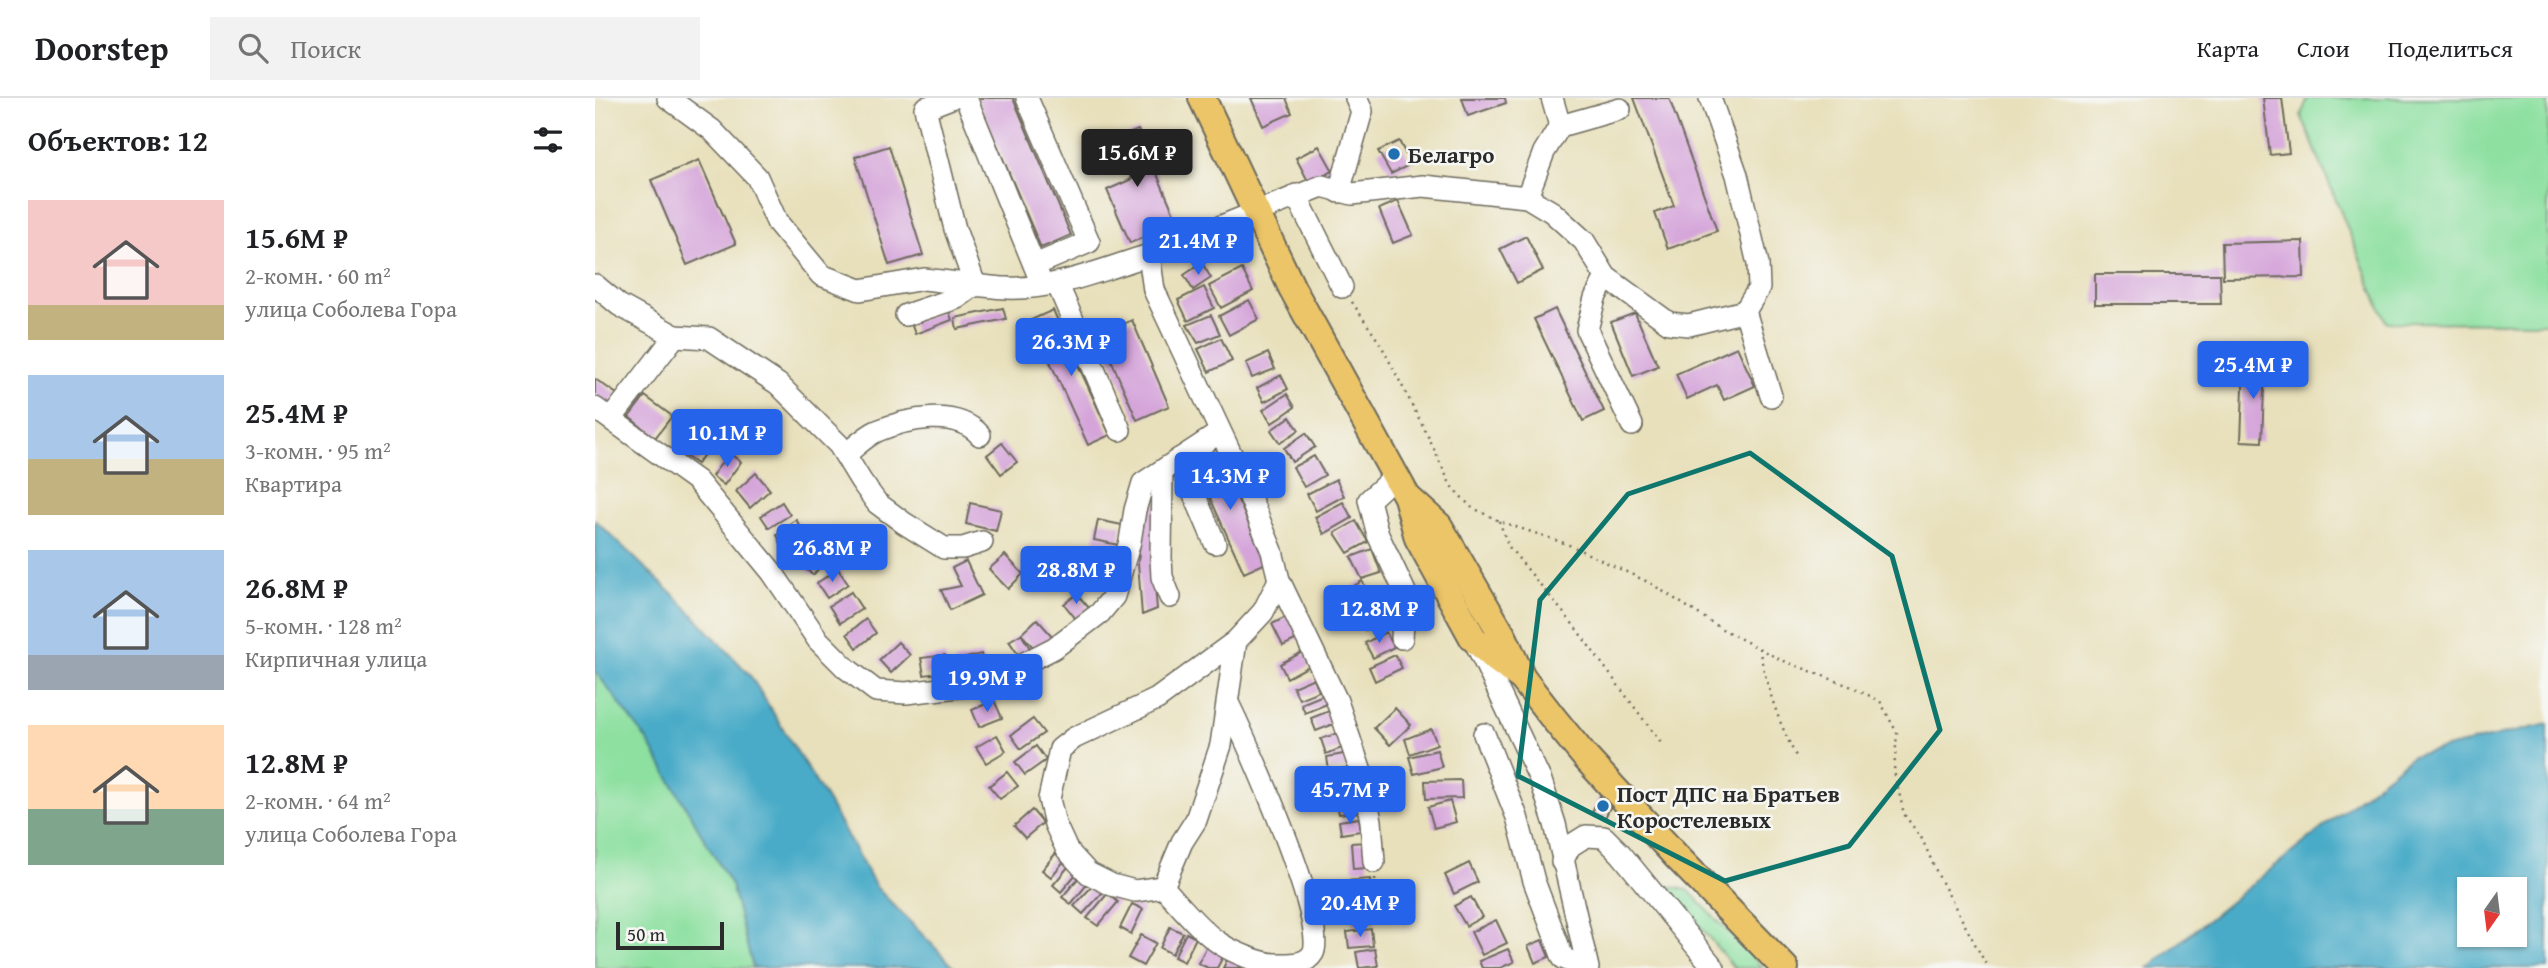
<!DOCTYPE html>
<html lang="ru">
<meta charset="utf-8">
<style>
:root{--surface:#fff;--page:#f2f2f2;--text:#202124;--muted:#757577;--line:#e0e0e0;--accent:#2563eb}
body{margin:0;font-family:"Gentium Book Plus",serif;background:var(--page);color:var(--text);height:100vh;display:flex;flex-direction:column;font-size:26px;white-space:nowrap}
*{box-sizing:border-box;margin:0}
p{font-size:23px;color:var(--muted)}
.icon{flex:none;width:38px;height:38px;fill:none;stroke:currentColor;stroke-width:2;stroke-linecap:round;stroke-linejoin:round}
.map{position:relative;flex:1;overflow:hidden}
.sheet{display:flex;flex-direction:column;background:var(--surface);width:595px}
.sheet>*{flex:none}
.needle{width:46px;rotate:194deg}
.tools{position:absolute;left:1862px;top:779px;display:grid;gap:14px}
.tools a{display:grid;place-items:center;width:70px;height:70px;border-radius:0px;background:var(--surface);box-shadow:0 2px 5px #0004;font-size:35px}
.scale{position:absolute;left:21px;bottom:18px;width:108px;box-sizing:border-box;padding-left:7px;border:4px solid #2b2b2b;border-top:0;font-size:19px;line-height:24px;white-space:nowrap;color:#2b2b2b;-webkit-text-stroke:5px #f6f6f2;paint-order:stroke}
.price{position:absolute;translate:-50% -60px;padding:0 16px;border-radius:7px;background:var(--accent);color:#fff;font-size:23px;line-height:46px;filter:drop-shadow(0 2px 4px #0008)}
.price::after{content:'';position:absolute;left:50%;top:42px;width:21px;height:16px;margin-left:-10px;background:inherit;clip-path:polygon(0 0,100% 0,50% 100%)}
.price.active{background:#222;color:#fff}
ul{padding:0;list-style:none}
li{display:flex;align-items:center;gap:21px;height:175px;padding:0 28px}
li span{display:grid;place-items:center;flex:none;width:196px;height:140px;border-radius:0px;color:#555}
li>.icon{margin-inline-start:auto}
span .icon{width:84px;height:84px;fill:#fffc;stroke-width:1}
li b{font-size:30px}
h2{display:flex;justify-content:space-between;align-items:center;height:84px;padding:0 28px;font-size:30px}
header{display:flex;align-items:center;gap:42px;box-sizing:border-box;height:98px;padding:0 35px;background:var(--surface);border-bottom:2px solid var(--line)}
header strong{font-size:33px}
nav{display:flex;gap:38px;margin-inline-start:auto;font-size:24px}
.search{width:490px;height:63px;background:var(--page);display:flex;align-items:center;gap:18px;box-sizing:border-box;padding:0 24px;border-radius:0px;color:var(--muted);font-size:26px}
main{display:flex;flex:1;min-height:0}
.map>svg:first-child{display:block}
.green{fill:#8de0a0;stroke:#5c8666;stroke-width:2}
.water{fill:#49abc8;stroke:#3a6b7a;stroke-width:2;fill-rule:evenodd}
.building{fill:#d5a5da}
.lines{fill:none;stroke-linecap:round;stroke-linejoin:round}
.minor-casing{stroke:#6d6a5d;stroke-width:24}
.major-casing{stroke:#6d6a5d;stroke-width:30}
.path{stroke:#6d6a5d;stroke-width:2.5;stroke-dasharray:2 5;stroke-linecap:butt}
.minor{stroke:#fff;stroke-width:21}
.major{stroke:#ecc569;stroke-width:26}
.marked{fill:none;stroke:#0f766e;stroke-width:5;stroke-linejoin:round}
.poi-dot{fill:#1f6fb2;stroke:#f6f6f2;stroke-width:2.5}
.labels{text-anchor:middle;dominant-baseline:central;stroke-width:5;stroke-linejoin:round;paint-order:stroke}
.poi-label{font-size:23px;font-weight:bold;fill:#2b2b2b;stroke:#f6f6f2;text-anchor:start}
</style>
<header>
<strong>Doorstep</strong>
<div class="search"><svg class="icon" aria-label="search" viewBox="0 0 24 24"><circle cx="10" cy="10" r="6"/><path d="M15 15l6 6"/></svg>Поиск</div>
<nav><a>Карта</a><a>Слои</a><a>Поделиться</a></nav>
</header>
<main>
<section class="sheet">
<h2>Объектов: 12<svg class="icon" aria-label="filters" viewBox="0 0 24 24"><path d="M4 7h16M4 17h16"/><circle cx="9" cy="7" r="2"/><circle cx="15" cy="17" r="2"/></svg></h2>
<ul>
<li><span style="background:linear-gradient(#f6c9c9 75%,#c2b280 0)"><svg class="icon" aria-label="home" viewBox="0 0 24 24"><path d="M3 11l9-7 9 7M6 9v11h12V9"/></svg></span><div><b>15.6M ₽</b><p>2-комн. · 60 m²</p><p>улица Соболева Гора</p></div></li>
<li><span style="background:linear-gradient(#a9c7e8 60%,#c2b280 0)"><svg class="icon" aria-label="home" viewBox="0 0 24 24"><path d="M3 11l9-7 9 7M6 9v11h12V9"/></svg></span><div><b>25.4M ₽</b><p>3-комн. · 95 m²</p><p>Квартира</p></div></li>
<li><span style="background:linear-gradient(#a9c7e8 75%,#9aa5b1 0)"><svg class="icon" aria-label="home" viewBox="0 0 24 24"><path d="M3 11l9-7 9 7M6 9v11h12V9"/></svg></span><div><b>26.8M ₽</b><p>5-комн. · 128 m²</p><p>Кирпичная улица</p></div></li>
<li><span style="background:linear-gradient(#ffd9b3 60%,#7fa58c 0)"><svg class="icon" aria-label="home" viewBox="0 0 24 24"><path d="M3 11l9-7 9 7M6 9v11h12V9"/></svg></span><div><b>12.8M ₽</b><p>2-комн. · 64 m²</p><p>улица Соболева Гора</p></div></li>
</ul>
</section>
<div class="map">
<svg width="1953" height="870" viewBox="0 0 1953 870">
<rect width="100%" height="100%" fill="#f6f6f2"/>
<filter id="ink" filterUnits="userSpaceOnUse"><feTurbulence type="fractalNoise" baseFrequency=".0143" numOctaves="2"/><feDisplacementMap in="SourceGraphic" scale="14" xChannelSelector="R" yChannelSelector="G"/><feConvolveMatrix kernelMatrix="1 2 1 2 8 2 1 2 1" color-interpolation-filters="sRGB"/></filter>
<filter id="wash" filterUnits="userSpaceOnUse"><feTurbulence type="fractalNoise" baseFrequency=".00686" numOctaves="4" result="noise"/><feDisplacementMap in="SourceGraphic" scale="28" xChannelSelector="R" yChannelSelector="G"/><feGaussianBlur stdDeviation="1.57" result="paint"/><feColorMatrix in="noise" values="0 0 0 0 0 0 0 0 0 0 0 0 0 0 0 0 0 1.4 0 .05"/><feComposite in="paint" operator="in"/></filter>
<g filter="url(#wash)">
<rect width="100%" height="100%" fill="#e8e0bb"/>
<g class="green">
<polygon points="1713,0 1953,0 1953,225 1791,224 1706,17"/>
<polygon points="0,540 273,870 0,870"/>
<polygon points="1072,788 1093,792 1168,870 1139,870"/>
</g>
<g class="water">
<polygon points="0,422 84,502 155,577 233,704 281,789 360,870 158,870 136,787 52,642 0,573"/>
<path d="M1953,626V870H1553L1817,658ZM1920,791V836H1874V791Z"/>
</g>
<g id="blocks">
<g class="building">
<polygon points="382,0 418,0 476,137 446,150"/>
<polygon points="656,0 691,0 697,15 668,28"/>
<polygon points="867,0 910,0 911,5 873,18"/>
<polygon points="1039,0 1074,0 1122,133 1073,151 1060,115 1079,108"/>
<polygon points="1668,0 1687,0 1694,55 1675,57"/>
<polygon points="543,32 583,125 535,145 512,92 537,81 526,57 503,66 497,51"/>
<polygon points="804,43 816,66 796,76 783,53"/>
<polygon points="294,48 328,157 294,167 260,59"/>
<polygon points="724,48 738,73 714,85 701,60"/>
<polygon points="104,62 141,146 92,167 56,82"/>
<polygon points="803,103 818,137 798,145 784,111"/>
<polygon points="931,138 948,172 922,185 905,151"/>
<polygon points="1708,143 1709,179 1628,180 1627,145"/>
<polygon points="607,165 616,180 598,192 589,177"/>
<polygon points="647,171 658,193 626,210 614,188"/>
<polygon points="1500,176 1625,176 1626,206 1500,206"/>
<polygon points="609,189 619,210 593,223 583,202"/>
<polygon points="654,202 664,221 634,237 624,218"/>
<polygon points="408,210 411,221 362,231 360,220"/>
<polygon points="353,211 357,222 320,236 316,225"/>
<polygon points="960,211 1009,313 988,323 939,221"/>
<polygon points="458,212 515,337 493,347 436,222"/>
<polygon points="1040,215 1063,268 1038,278 1016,224"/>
<polygon points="616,217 625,236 603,245 592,227"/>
<polygon points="537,222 574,308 542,322 505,236"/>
<polygon points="626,240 637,263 614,274 603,251"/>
<polygon points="1142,249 1160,288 1129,302 1122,287 1092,301 1081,276"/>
<polygon points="673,255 680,271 657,280 651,265"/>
<polygon points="1649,263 1670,264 1667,344 1646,343"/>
<polygon points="686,277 693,291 669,304 662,290"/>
<polygon points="0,281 22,296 14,309 0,299"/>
<polygon points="692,296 700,309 677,325 668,312"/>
<polygon points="50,298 77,318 60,340 34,319"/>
<polygon points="695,319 704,332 685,345 676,332"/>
<polygon points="102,333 118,344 102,366 86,355"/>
<polygon points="711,335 720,349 697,364 689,350"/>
<polygon points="407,345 422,364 406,376 392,357"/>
<polygon points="622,354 671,465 649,475 599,364"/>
<polygon points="134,355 146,364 129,387 117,378"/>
<polygon points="719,358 730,377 709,389 698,369"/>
<polygon points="161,375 175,392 155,410 141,393"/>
<polygon points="741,381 749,398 721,413 712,396"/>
<polygon points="562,395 558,464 562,511 547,517 543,465 549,396"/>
<polygon points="187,404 195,417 174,430 166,418"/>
<polygon points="748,404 757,420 729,436 720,419"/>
<polygon points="375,405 406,412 401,433 371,426"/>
<polygon points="201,421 212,443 190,454 182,437"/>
<polygon points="503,422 527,427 524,447 499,442"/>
<polygon points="761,423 773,444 753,455 740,435"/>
<polygon points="222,449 234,459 218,477 206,467"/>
<polygon points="777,451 786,475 767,481 756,459"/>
<polygon points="410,457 428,476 413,491 394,471"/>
<polygon points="371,463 387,497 355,512 346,492 366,488 357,470"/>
<polygon points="243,471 253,486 232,500 222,485"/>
<polygon points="767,483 781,506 762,511 751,493"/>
<polygon points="256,494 267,511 245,525 234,508"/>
<polygon points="482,496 494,510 481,521 469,506"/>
<polygon points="794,506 800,523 770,532 765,515"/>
<polygon points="695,517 706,539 688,548 677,526"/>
<polygon points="271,521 281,535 262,550 252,536"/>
<polygon points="442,521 457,538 441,552 426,536"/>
<polygon points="791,534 799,549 778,560 770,545"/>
<polygon points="426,536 438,555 427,562 414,543"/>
<polygon points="303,544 315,557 296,575 284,562"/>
<polygon points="709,553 716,567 692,580 685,566"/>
<polygon points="386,556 391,575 364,582 359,563"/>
<polygon points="350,557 353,574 329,577 326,560"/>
<polygon points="800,557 807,570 780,583 774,569"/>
<polygon points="719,580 724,593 704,601 698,589"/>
<polygon points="728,597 732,606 710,615 706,606"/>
<polygon points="399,602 407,620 384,629 377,612"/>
<polygon points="800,610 816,627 795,647 779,630"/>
<polygon points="737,612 742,625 721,633 716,620"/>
<polygon points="438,621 449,635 426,651 416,637"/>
<polygon points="836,631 842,646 815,656 810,641"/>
<polygon points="745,634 750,649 731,656 726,641"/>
<polygon points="402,637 411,653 391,665 381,649"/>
<polygon points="441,648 451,662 430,677 420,664"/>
<polygon points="842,652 847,669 819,676 814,659"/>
<polygon points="754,655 756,669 734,673 732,659"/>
<polygon points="412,674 423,688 405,701 394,688"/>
<polygon points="760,675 764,692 740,697 736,680"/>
<polygon points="866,682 867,700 831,701 830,683"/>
<polygon points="1006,696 1018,703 1010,720 997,714"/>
<polygon points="761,698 763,714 744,716 741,700"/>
<polygon points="855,703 861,724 839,730 833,709"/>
<polygon points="437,712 448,725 430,740 419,728"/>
<polygon points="764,720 766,733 746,736 744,723"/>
<polygon points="771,744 773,770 758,771 756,745"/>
<polygon points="461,755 470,762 456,779 447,772"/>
<polygon points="874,765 883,784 859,796 850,777"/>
<polygon points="473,769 481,776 466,794 458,787"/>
<polygon points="486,777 494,784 476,806 467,799"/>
<polygon points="775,781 777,802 752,804 750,783"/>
<polygon points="500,785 509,793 488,816 479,808"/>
<polygon points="513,795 523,804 503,828 492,820"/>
<polygon points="876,799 887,819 871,828 859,808"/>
<polygon points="537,806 548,811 536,836 525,830"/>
<polygon points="778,807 779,825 758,827 756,809"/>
<polygon points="901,822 912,845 887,857 876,834"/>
<polygon points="575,829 588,835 577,856 565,850"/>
<polygon points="776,831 778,848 754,850 752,834"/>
<polygon points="591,835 601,840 589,864 579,859"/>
<polygon points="546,837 561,845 548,868 533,860"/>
<polygon points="947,842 954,859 940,865 933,848"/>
<polygon points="613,846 630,855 622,870 613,870 603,865"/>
<polygon points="780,851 783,868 764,870 761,854"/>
<polygon points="913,851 919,864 905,870 887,870 884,863"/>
<polygon points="634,858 650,866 647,870 628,870"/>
</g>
</g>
</g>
<g filter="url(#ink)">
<use href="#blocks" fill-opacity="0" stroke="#6d6a5d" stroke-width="2"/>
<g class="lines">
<defs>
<g id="minor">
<polyline points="73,0 117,32 162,79 182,124 226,177 265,192 329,181 380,187 360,131 330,10 356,0"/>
<polyline points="371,0 444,179"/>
<polyline points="432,0 494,144 440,167"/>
<polyline points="1115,0 1142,77 1163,166 1164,190 1150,213"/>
<polyline points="965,28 1025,11"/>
<polyline points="744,94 767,13 761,0"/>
<polyline points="701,97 747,189"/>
<polyline points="932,99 949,54 965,28 957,0"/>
<polyline points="1011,179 1000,200 992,232 1037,327"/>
<polyline points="462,185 525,332"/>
<polyline points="0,187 24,207 80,238 16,321"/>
<path d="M311,217L362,200L380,187C390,188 401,190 412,190C460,192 509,171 554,157"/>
<polyline points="80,238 114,240 183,286 244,347 266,383 282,405 309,425 349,450 368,450 387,444"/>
<polyline points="0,310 102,383 177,474 223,542 251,570 281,593 311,595 389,586 459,550 505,515 519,498 535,443 540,412 548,385 624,335"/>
<path d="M251,356C260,349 271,338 282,333C311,321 361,310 385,337"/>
<polyline points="584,361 620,445"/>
<polyline points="567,373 566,460 567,479 575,499"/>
<polyline points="801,377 774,402 783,437 810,494 807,540"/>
<polyline points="641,543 626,647 601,722 587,744 568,789 540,793 517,787 493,775 472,752 460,726 454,701 465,651 479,640 562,601 641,543 668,514 684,482"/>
<polyline points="882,548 946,683 960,726 993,870"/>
<polyline points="889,636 922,719 939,783 968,860 977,864 991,864"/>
<polyline points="779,764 776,723 767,677 742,603 684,482 677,453 645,375 559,192 554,157 727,88 757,96 828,88 932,99 957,114 989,143 1011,179 1074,225 1094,227 1150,213 1176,298"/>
<polyline points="967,764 975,748 991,738 1009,739 1026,756 1119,870"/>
<path d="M568,789C584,806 601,828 620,842C634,853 667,867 684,866C696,866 711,867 718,855C734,827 650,639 633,605"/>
</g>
<g id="major">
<polyline points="607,0 697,190 812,399 823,440 878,540 901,561 927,580"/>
<polyline points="813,400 844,428 909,540 927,580 959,621 991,660 1082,759 1190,870"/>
</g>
</defs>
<use href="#minor" class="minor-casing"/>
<use href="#major" class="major-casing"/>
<g class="path">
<polyline points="757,204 786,247 831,334 856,388 876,409 904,423 972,446 1055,485 1127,531 1184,561 1257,589 1285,603 1302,635 1299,673 1309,716 1327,741 1343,777 1393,870"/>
<polyline points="904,423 914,449 977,525 1066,645"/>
<path d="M1164,550C1172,591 1184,626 1203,662"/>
<polyline points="780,780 783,815"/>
</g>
<use href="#minor" class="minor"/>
<use href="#major" class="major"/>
</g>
</g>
<path class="marked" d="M1155,355L1297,458L1345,632L1254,748L1130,783L923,678L945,502L1033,396Z"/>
<g class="poi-dot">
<circle cx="799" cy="56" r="7"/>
<circle cx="1008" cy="708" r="7"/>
</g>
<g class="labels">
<g class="poi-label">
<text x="813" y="56">Белагро</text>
<text x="1022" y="695">Пост ДПС на Братьев<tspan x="1022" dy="26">Коростелевых</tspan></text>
</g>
</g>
</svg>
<div class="tools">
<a><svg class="needle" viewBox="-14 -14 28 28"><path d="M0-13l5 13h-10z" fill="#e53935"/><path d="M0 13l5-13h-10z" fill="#757577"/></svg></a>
</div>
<div class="scale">50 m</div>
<b class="price active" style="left:542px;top:91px">15.6M ₽</b>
<b class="price" style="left:603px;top:179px">21.4M ₽</b>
<b class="price" style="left:476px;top:280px">26.3M ₽</b>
<b class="price" style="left:1658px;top:303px">25.4M ₽</b>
<b class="price" style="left:132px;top:371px">10.1M ₽</b>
<b class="price" style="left:635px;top:414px">14.3M ₽</b>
<b class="price" style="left:237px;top:486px">26.8M ₽</b>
<b class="price" style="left:481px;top:508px">28.8M ₽</b>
<b class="price" style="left:784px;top:547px">12.8M ₽</b>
<b class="price" style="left:392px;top:616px">19.9M ₽</b>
<b class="price" style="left:755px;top:728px">45.7M ₽</b>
<b class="price" style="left:765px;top:841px">20.4M ₽</b>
</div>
</main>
